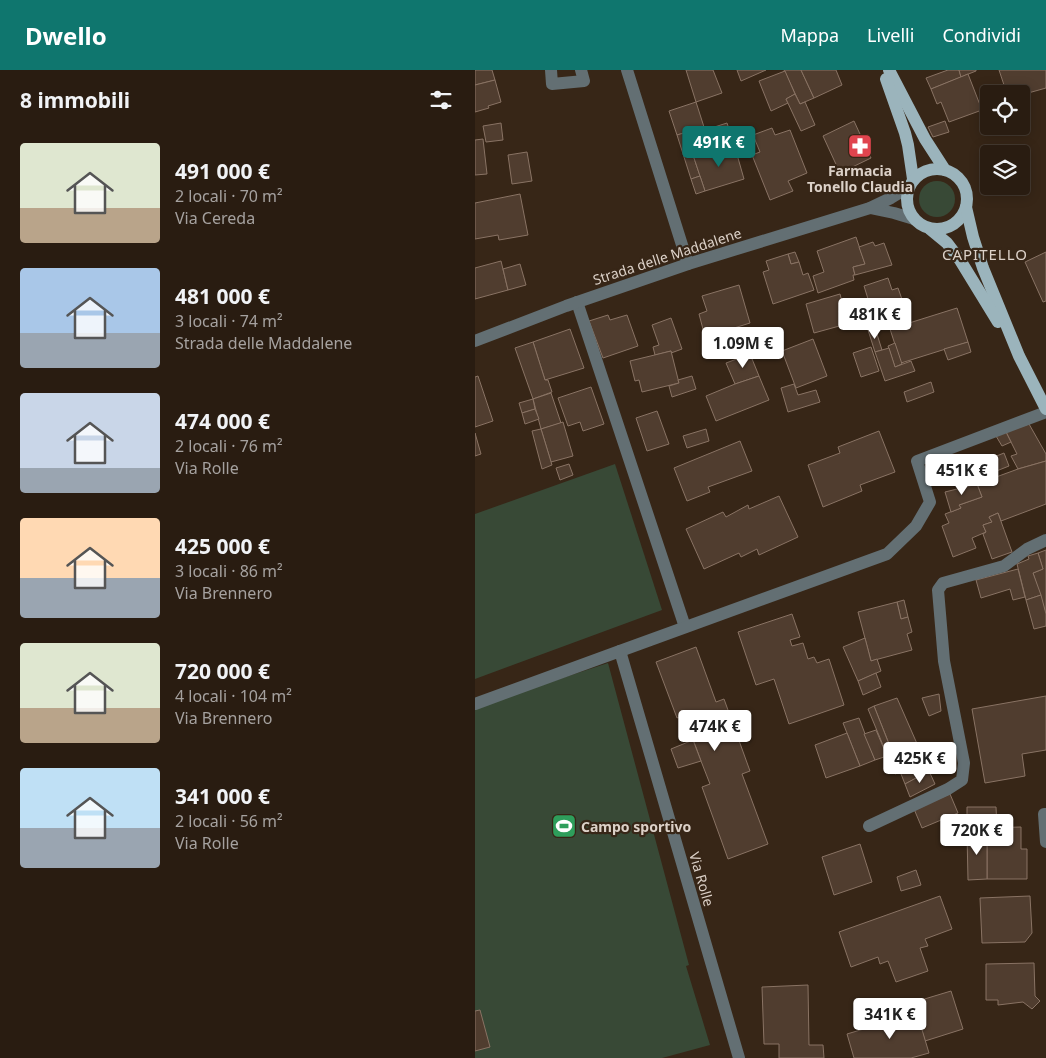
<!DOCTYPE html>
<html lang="it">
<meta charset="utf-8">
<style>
:root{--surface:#291c11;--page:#31251a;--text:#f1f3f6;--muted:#a5a19f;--line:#453a31;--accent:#0f766e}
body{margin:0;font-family:"Noto Sans",sans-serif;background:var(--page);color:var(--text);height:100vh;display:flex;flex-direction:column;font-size:19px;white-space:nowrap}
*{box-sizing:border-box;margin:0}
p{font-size:16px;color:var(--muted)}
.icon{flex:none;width:28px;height:28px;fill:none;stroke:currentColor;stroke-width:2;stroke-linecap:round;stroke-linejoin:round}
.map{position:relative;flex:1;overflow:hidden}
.details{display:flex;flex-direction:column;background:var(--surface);width:475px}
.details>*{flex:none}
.tools{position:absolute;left:505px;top:15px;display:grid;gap:10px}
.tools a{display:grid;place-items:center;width:50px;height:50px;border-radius:5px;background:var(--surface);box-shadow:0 2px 12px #0003,0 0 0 1px var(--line);font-size:25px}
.price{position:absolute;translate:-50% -42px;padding:0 11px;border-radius:5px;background:#fff;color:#222;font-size:16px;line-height:32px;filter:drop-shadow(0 1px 2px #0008)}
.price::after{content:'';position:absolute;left:50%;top:30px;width:15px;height:11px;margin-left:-8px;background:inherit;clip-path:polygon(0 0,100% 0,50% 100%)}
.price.active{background:var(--accent);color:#fff}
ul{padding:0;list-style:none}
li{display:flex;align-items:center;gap:15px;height:125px;padding:0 20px}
li span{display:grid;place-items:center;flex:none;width:140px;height:100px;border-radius:5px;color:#555}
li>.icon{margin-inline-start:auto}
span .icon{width:60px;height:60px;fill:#fffc;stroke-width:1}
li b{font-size:21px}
h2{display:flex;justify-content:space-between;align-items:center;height:60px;padding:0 20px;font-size:21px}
header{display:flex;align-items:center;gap:30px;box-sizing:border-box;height:70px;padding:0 25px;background:var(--accent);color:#fff}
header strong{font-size:24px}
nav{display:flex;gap:28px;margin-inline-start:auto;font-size:18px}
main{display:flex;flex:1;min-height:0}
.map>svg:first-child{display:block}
.green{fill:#384936}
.building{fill:#503d2f;stroke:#897364}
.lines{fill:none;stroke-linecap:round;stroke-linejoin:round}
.minor{stroke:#636f73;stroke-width:12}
.major{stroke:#9bb4bc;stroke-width:12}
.labels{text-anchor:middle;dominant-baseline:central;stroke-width:4.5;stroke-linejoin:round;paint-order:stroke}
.poi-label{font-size:14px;font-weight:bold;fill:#dcd1c8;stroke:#372617}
.street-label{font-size:14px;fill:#dcd1c8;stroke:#372617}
.neighbourhood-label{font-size:15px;letter-spacing:1px;fill:#dcd1c8;stroke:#372617}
</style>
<header>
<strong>Dwello</strong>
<nav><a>Mappa</a><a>Livelli</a><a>Condividi</a></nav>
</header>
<main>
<section class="details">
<h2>8 immobili<svg class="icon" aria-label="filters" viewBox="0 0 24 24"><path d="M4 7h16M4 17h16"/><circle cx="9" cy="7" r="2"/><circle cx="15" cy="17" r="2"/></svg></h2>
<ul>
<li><span style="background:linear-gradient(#dfe7d0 65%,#b9a48a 0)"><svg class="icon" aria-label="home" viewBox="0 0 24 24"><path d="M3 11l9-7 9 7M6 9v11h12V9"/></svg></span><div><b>491 000 €</b><p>2 locali · 70 m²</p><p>Via Cereda</p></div></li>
<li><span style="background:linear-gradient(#a9c7e8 65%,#9aa5b1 0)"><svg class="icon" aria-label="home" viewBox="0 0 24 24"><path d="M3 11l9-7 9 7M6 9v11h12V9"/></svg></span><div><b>481 000 €</b><p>3 locali · 74 m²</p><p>Strada delle Maddalene</p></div></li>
<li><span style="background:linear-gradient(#c9d6e8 75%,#9aa5b1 0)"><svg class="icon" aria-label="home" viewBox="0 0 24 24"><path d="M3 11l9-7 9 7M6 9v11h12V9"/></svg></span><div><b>474 000 €</b><p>2 locali · 76 m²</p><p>Via Rolle</p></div></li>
<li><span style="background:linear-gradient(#ffd9b3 60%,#9aa5b1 0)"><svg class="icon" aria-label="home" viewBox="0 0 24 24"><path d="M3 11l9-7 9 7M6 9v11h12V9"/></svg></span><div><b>425 000 €</b><p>3 locali · 86 m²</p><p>Via Brennero</p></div></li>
<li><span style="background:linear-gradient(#dfe7d0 65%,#b9a48a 0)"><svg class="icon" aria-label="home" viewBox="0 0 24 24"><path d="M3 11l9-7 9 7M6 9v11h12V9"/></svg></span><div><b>720 000 €</b><p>4 locali · 104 m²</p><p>Via Brennero</p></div></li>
<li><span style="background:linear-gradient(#bfe0f5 60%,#9aa5b1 0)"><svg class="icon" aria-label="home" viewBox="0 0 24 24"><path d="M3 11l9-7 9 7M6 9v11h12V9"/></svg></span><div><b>341 000 €</b><p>2 locali · 56 m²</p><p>Via Rolle</p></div></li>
</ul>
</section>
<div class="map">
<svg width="571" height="988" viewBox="0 0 571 988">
<rect width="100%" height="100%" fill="#372617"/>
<g class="green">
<circle cx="462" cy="129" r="18"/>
<polygon points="140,394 187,540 0,609 0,444"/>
<polygon points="133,593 214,895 211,896 235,975 187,988 0,988 0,637"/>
</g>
<g class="building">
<polygon points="0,0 17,0 20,10 0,15"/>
<polygon points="211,0 238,0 247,23 221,32"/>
<polygon points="262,0 291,0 266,11"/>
<polygon points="309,0 326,0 339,28 325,34"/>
<polygon points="326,0 361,0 367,15 339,28"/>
<polygon points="473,0 484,0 486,7 456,19 451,8"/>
<polygon points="484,0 501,0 501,1 486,7"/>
<polygon points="524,0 571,0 571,18 546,25 532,24"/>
<polygon points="310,1 320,24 311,29 313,33 296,41 284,11"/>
<polygon points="493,4 507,40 474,52 466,32 462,34 456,19"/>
<polygon points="20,10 26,32 13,36 14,38 0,42 0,15"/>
<polygon points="320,24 325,34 330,32 340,55 326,61 311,29"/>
<polygon points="221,32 229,57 202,65 194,41"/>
<polygon points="379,51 396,88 365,103 348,66"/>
<polygon points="470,51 474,62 458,67 453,57"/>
<polygon points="26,53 28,70 11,72 8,56"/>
<polygon points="252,53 259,74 219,88 225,106 216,109 202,65 229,57 230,60"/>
<polygon points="297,58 300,65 315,60 332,103 313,111 318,121 295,130 277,85 285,82 278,65"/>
<polygon points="8,69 12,104 0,105 0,70"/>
<polygon points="259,74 269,109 230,121 219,88"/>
<polygon points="52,82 57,111 37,114 33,85"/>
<polygon points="225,106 230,121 221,124 216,109"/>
<polygon points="45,124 53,165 24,170 23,165 0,169 0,133"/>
<polygon points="381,167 390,194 378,197 380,205 378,205 379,210 343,223 338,206 349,202 342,181"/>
<polygon points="398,172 400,176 409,173 417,195 380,205 378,197 390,194 384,177"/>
<polygon points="320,182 324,192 316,194 313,184"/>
<polygon points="571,182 571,231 568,232 550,192"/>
<polygon points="313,184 316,194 324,192 328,205 333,203 339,220 298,234 288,202 294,200 291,191"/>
<polygon points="26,191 33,220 0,229 0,198"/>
<polygon points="45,194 51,215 33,220 28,199"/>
<polygon points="413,208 417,220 423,218 429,235 398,245 389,216"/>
<polygon points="264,215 275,253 240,264 239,261 229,263 224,244 232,241 227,226"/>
<polygon points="365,224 369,240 364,241 368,255 339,263 331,234"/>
<polygon points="482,238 493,272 426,293 415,259"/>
<polygon points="133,245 135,250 152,245 163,276 128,288 114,251"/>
<polygon points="196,248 207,279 196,283 196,281 180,285 178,277 184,275 177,255"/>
<polygon points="400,258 407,280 400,282 393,260"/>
<polygon points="95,259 109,298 70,310 58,272"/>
<polygon points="338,269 352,306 321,318 307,281"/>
<polygon points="58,272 70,310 73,310 77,322 58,329 40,278"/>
<polygon points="493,272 496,282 473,290 469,279"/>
<polygon points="420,273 427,294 420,297 413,276"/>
<polygon points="396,277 404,301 386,307 378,283"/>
<polygon points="414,278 420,297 436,291 440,301 410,311 400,282"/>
<polygon points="196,281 204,313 167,322 164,310 160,311 155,291"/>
<polygon points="275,284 284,306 260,314 251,293"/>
<polygon points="3,306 18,351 0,357 0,307"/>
<polygon points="217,306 221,319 197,327 194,316 204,313 203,310"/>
<polygon points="284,306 294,330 241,351 231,326 260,314"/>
<polygon points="456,312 459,322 432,332 429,322"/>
<polygon points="319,314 323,325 341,320 345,332 313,342 306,318"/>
<polygon points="116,317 129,354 108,361 105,352 93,356 83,328"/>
<polygon points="76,323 86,353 66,359 58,329"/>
<polygon points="58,329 60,339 47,343 44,333"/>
<polygon points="60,339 64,349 50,354 47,343"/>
<polygon points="182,341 194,374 172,381 161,348"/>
<polygon points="88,352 98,386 76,392 66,359"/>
<polygon points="554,354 571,384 571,391 543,399 536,386 542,384 531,362"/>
<polygon points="66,359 77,395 67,399 57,361"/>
<polygon points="231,359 234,371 212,378 208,366"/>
<polygon points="404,361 420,402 385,415 387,421 348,437 333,395 365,383 363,377"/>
<polygon points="531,362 536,372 527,376 521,366"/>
<polygon points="0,363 6,384 0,386"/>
<polygon points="265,371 277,401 233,417 235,422 212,431 199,398"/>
<polygon points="529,383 534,396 519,402 514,389"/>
<polygon points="571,391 571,434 526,451 523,443 514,447 517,452 508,455 511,462 497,468 501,478 478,487 467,456 474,453 470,444 486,438 484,435 507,427 502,414 543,399"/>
<polygon points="94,394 98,405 85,410 81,398"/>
<polygon points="502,414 507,427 484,435 486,438 476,442 470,422"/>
<polygon points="304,426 323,467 284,485 282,479 266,487 264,483 229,499 211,459 248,442 251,447 273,435 274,439"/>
<polygon points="523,443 537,482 517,489 508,464 511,462 508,455 517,452 514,447"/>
<polygon points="571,480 571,544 558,503 568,499 563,483"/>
<polygon points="563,483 568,499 558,503 566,525 551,530 542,494 554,489 553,486"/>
<polygon points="543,499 550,527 538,530 535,519 506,528 501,510"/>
<polygon points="566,525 571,544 571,556 559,559 551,530"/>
<polygon points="429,530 433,547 426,549 422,532"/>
<polygon points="422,532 426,549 433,547 437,562 432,564 437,580 396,591 383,542"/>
<polygon points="317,544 325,567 315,570 317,576 328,573 333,589 339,587 342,593 354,589 369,635 314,654 299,609 281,615 263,562"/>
<polygon points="390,568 396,591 402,589 406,601 383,611 368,577"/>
<polygon points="221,577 241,632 249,629 275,701 267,704 293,774 253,789 227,717 235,714 226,691 209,645 202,648 181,592"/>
<polygon points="401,603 406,617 388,625 383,611"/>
<polygon points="464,624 466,641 454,646 447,628"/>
<polygon points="571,626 571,680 547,684 550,706 510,713 497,639"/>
<polygon points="422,628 454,701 430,714 399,636"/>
<polygon points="399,636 425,702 420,704 393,639"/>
<polygon points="384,648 400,690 385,696 368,653"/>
<polygon points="401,660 412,686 400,690 389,664"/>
<polygon points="372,663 385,696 351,708 340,675"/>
<polygon points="218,670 226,691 203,698 196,679"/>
<polygon points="454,701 460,714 435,727 430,714"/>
<polygon points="475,724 483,743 447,758 439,739"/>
<polygon points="492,737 521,737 522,758 512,758 512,763 492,763"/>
<polygon points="546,757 546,779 552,779 552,809 512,809 512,758"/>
<polygon points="492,763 512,763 512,809 493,810"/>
<polygon points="385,774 397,812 359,825 347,787"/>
<polygon points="441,800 446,815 426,821 422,807"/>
<polygon points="465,826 477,859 450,869 453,876 445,878 453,901 421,912 413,891 405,894 403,887 376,897 364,862"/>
<polygon points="555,826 557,863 550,872 507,873 505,828"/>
<polygon points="559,893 560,926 565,931 557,939 548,932 523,935 523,930 511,930 511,894"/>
<polygon points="333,915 334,975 348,975 349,988 304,988 304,974 289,974 287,917"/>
<polygon points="476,921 488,959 450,971 442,943 436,945 433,934"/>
<polygon points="5,940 15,977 0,981 0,941"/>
<polygon points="442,943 454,983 436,988 379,988 372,964"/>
</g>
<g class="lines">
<g class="minor">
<polyline points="76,0 77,14 109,11 106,0"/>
<polyline points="152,0 213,194"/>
<polyline points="395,138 419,143 439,149"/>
<polyline points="102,232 210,557"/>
<polyline points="0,271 91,236 213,194 395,138 416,128 434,117"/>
<polyline points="145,581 412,484 441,456 455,432 442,391 571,342"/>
<polyline points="0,634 145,581 264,988"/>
<polyline points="571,744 569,744 571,772"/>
<polyline points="394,756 473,719 487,710 489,693 469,591 463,520 468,513 529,496 552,479 571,470"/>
</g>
<g class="major">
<polyline points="414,0 450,69 470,100"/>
<polyline points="411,9 430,63 433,75 438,109"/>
<circle cx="462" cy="129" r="30"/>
<polyline points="491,137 498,167 508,198 544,286 571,339"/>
<polyline points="455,159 472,173 485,190 523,252"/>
</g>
</g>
<defs>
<symbol id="pharmacy-square" viewBox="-11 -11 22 22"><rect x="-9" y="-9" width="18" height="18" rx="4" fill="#e0444e" stroke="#372617"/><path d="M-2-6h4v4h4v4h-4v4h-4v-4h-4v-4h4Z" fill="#fff"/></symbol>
<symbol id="stadium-square" viewBox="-11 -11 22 22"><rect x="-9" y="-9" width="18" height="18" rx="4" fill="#2e9e5b" stroke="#372617"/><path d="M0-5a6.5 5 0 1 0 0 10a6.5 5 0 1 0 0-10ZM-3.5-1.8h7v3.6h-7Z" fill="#fff"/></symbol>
</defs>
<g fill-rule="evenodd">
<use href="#pharmacy-square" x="371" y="62" width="28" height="28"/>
<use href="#stadium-square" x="75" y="742" width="28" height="28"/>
</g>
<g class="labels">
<g class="poi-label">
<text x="385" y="100">Farmacia<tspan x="385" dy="16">Tonello Claudia</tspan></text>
<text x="106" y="756" text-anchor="start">Campo sportivo</text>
</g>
<g class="street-label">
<text transform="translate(192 186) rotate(-18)">Strada delle Maddalene</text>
<text transform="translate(227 809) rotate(74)">Via Rolle</text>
</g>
<g class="neighbourhood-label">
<text x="510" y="184">CAPITELLO</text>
</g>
</g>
</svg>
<div class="tools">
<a><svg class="icon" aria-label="locate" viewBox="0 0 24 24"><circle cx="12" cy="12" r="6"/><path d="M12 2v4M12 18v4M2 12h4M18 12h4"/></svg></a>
<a><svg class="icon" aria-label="layers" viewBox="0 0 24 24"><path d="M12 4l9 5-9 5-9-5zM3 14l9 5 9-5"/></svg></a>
</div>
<b class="price active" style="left:244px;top:98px">491K €</b>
<b class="price" style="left:400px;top:270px">481K €</b>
<b class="price" style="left:268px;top:299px">1.09M €</b>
<b class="price" style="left:487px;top:426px">451K €</b>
<b class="price" style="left:240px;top:682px">474K €</b>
<b class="price" style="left:445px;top:714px">425K €</b>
<b class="price" style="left:502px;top:786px">720K €</b>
<b class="price" style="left:415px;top:970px">341K €</b>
</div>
</main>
